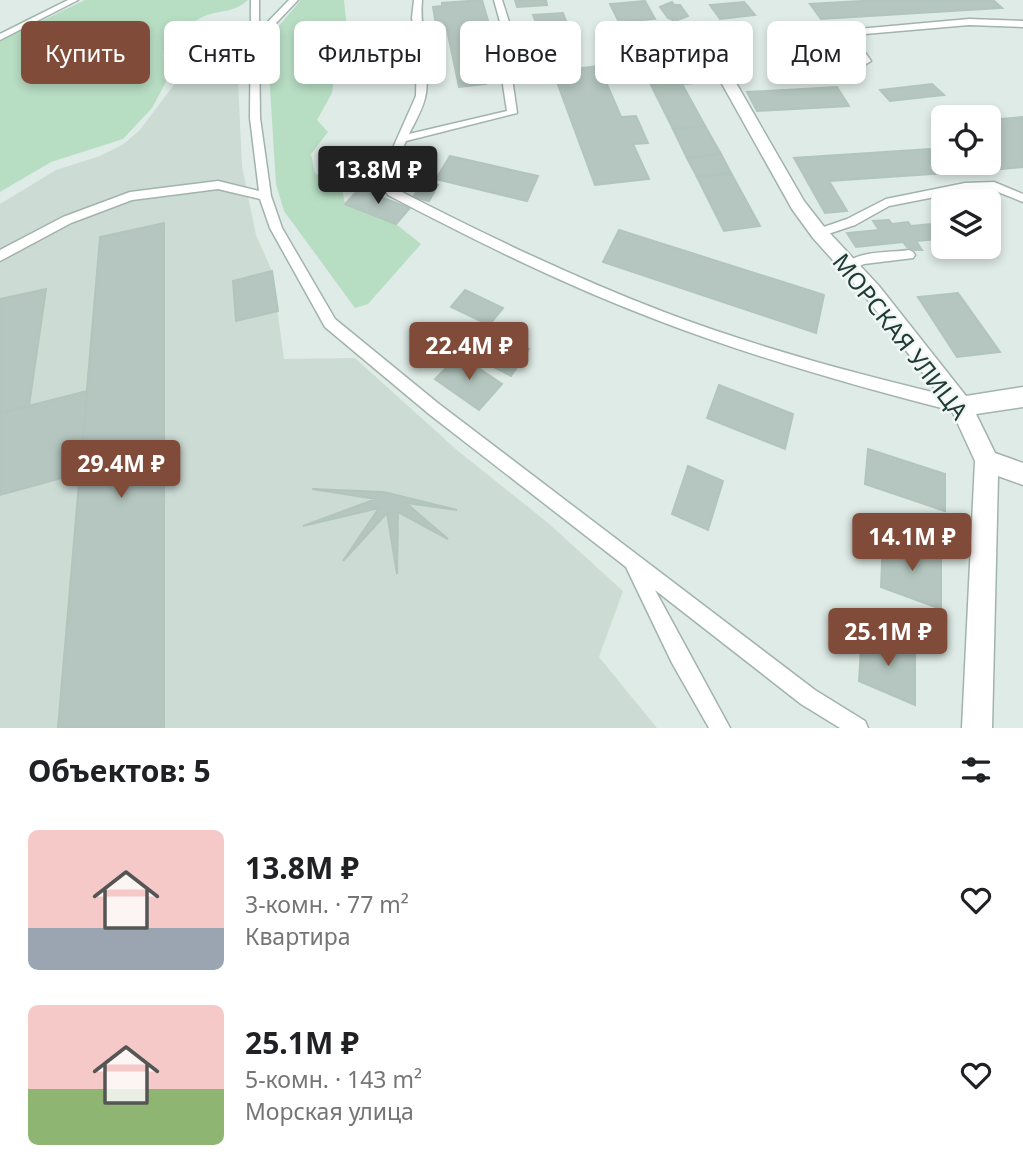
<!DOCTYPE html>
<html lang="ru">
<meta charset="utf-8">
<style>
:root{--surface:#fff;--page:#f6f6f6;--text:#202124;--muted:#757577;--accent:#804c39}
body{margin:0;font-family:"Noto Sans",sans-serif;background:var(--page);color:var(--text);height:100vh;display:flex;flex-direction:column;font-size:26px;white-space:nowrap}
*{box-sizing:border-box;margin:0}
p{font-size:23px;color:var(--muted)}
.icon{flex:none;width:38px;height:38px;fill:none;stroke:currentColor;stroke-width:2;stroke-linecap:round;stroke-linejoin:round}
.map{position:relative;height:728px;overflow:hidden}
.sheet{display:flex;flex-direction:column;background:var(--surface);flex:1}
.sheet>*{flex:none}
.guide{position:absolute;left:21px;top:21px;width:982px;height:63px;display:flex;gap:14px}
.tools{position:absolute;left:931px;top:105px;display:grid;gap:14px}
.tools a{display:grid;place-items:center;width:70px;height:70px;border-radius:10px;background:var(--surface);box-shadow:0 4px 10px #0003;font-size:35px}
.price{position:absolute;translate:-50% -60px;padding:0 16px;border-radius:7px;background:var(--accent);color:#fff;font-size:23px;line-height:46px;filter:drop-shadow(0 2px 4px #0008)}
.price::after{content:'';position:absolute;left:50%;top:42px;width:21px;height:16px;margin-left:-10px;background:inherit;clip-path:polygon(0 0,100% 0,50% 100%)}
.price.on{background:#222;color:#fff}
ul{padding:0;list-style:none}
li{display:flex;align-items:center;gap:21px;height:175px;padding:0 28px}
li span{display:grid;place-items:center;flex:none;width:196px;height:140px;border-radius:10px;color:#555}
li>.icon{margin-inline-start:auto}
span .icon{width:84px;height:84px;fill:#fffc;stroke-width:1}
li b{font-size:30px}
h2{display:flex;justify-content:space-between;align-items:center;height:84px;padding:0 28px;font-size:30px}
.tag{padding:0 24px;border-radius:10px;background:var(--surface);box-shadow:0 4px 10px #0003;font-size:24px;line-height:63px}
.tag.on{background:var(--accent);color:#fff}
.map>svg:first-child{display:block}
.built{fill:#cddbd5}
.green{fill:#b7ddc3}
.building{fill:#b4c6bf;stroke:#b2c5bd;stroke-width:2}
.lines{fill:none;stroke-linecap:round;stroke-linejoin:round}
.service-casing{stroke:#a2b3ad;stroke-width:3}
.minor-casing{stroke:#a2b3ad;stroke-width:3}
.service{fill:#fff;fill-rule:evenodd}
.minor{fill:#fff;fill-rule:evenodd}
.labels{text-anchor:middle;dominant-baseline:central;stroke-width:5;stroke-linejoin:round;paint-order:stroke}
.street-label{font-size:24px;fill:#203b35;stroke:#f0f7f4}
</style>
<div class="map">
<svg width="1023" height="728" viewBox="0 0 1023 728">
<rect width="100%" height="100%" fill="#dfebe6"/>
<polygon class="built" points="216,64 231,65 238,81 242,166 256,235 272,271 284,359 355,358 458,451 547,522 623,591 599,657 657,728 0,728 0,204 56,170 100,156 122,145 139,131 182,74 201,65"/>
<g class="green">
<path d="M85,0H248C231,14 223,9 205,16C189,22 173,42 163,55L170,74L152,108L123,139L51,162L0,192V41Z"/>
<polygon points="301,0 344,0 347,29 334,42 339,50 354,53 336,66 332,93 317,120 328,132 311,154 315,173 342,189 345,204 396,224 421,244 368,304 355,308 284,211 276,184 267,40"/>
</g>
<g class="building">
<polygon points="482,0 495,45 476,47 486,84 459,87 446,25 436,25 433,7 442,6 442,3"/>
<polygon points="515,0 546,0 547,5 517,7"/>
<polygon points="879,0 993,0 1002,8 821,19 810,4"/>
<polygon points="645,1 655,19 619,22 610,4"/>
<polygon points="672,2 674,5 680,5 688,16 675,21 668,18 660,7"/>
<polygon points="744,2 755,15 720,19 710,5"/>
<polygon points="563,13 568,26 538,28 533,15"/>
<polygon points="680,57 695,83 652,87 638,60"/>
<polygon points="599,66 621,117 636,116 648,143 633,144 649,179 595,185 553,71"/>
<polygon points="682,84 705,126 673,129 652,87"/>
<polygon points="932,84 944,95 890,101 880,90"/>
<polygon points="837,87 849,106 757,111 747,92"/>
<polygon points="1023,117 1023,167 991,170 984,163 989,163 989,120"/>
<polygon points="705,126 721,154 687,158 673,129"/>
<polygon points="930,149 949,173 829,181 847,211 825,213 794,158"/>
<polygon points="721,154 731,173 697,177 687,158"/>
<polygon points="450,156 538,176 527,201 436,179"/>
<polygon points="731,173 760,226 724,231 697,177"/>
<polygon points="423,182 438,185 429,201 413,197"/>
<polygon points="359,189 410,208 396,224 345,204"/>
<polygon points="889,220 892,224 908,222 911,226 931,224 941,239 916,241 922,250 915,250 907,247 903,242 856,247 847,233 879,230 873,221"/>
<polygon points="164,223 164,728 58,728 100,237"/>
<polygon points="619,230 824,295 816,333 603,262"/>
<polygon points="272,271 278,311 236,321 233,281"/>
<polygon points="46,289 29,406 0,413 0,299"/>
<polygon points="465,290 503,308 489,325 451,307"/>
<polygon points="958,293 1000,352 957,357 918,297"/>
<polygon points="499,334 529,349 511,376 480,360"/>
<polygon points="459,355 502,384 479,410 435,379"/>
<polygon points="719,385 793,414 785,449 707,418"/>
<polygon points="87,391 80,473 0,495 0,413"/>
<polygon points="868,449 945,474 945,511 865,484"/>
<polygon points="688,466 723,481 708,530 672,514"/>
<polygon points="312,489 384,492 457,510 406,503 448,539 398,512 397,574 387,513 343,561 379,508 303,526 376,499"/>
<polygon points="883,537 941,558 941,609 881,587"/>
<polygon points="862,631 915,653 915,705 859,681"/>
</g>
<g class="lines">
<defs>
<g id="service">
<polygon points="68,0 78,0 0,40 0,34"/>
<polygon points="251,0 259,0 259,31 289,0 298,0 259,41 260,118 271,196 282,228 335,319 439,404 815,690 865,721 868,728 840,728 801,704 655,590 730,728 709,728 672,663 626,567 429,414 325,327 270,228 260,199 218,189 132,200 71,223 0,261 0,250 63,217 130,192 218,181 259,191 250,118"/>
<path d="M414,0H422C419,31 430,62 426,93C424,107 415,122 409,134L507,111L503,85L507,47L494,0H502L517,47L513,85L517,113L406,141L402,150L398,190C485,235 573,277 664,312C761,349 861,375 961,399L966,401L968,406L966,411L961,413C858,387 756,358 657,320C564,285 476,241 388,195L386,192L392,150L416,96L417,54L412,18Z"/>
<polygon points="969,19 1023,21 1023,27 969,25 853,35 871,61 866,64 863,63 843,33 847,30"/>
<polygon points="994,182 1023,194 1023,202 993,190 965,191 889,206 855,225 819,237 813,233 815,230 847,219 886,199 965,183"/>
<path d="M909,250L913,252L915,255L913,258L864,264L849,271L843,266C857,250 889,253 909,250Z"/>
</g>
<polygon id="minor" points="714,53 721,57 804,201 825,228 879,286 966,396 1023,387 1023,407 976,414 995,453 1023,463 1023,485 998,476 992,728 962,728 975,461 953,413 865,296 813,238 792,209 707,57"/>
</defs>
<use href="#service" class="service-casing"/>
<use href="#minor" class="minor-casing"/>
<use href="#service" class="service"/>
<use href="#minor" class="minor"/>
</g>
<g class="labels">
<g class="street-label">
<text transform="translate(901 336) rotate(52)">МОРСКАЯ УЛИЦА</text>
</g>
</g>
</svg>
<div class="tools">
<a><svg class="icon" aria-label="locate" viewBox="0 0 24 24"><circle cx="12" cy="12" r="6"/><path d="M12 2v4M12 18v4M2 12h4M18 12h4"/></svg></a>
<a><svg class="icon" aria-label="layers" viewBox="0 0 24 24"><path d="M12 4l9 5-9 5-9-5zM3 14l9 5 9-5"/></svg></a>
</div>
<b class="price on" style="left:378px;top:206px">13.8M ₽</b>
<b class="price" style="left:469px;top:382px">22.4M ₽</b>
<b class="price" style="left:121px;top:500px">29.4M ₽</b>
<b class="price" style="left:912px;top:573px">14.1M ₽</b>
<b class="price" style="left:888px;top:668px">25.1M ₽</b>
<div class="guide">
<a class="tag on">Купить</a>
<a class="tag">Снять</a>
<a class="tag">Фильтры</a>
<a class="tag">Новое</a>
<a class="tag">Квартира</a>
<a class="tag">Дом</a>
</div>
</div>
<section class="sheet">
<h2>Объектов: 5<svg class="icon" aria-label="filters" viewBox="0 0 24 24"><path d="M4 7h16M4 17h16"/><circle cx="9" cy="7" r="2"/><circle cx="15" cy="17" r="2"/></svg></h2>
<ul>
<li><span style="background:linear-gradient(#f6c9c9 70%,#9aa5b1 0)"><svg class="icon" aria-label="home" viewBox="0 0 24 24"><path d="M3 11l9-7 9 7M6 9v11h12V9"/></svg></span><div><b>13.8M ₽</b><p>3-комн. · 77 m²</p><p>Квартира</p></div><svg class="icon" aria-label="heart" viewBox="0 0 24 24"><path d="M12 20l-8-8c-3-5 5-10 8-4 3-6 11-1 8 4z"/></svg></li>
<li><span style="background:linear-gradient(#f6c9c9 60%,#8fb573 0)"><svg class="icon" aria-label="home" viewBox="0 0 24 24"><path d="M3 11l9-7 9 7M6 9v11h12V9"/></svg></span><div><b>25.1M ₽</b><p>5-комн. · 143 m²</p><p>Морская улица</p></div><svg class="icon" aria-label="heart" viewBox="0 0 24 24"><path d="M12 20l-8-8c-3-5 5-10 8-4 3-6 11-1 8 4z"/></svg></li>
</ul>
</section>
